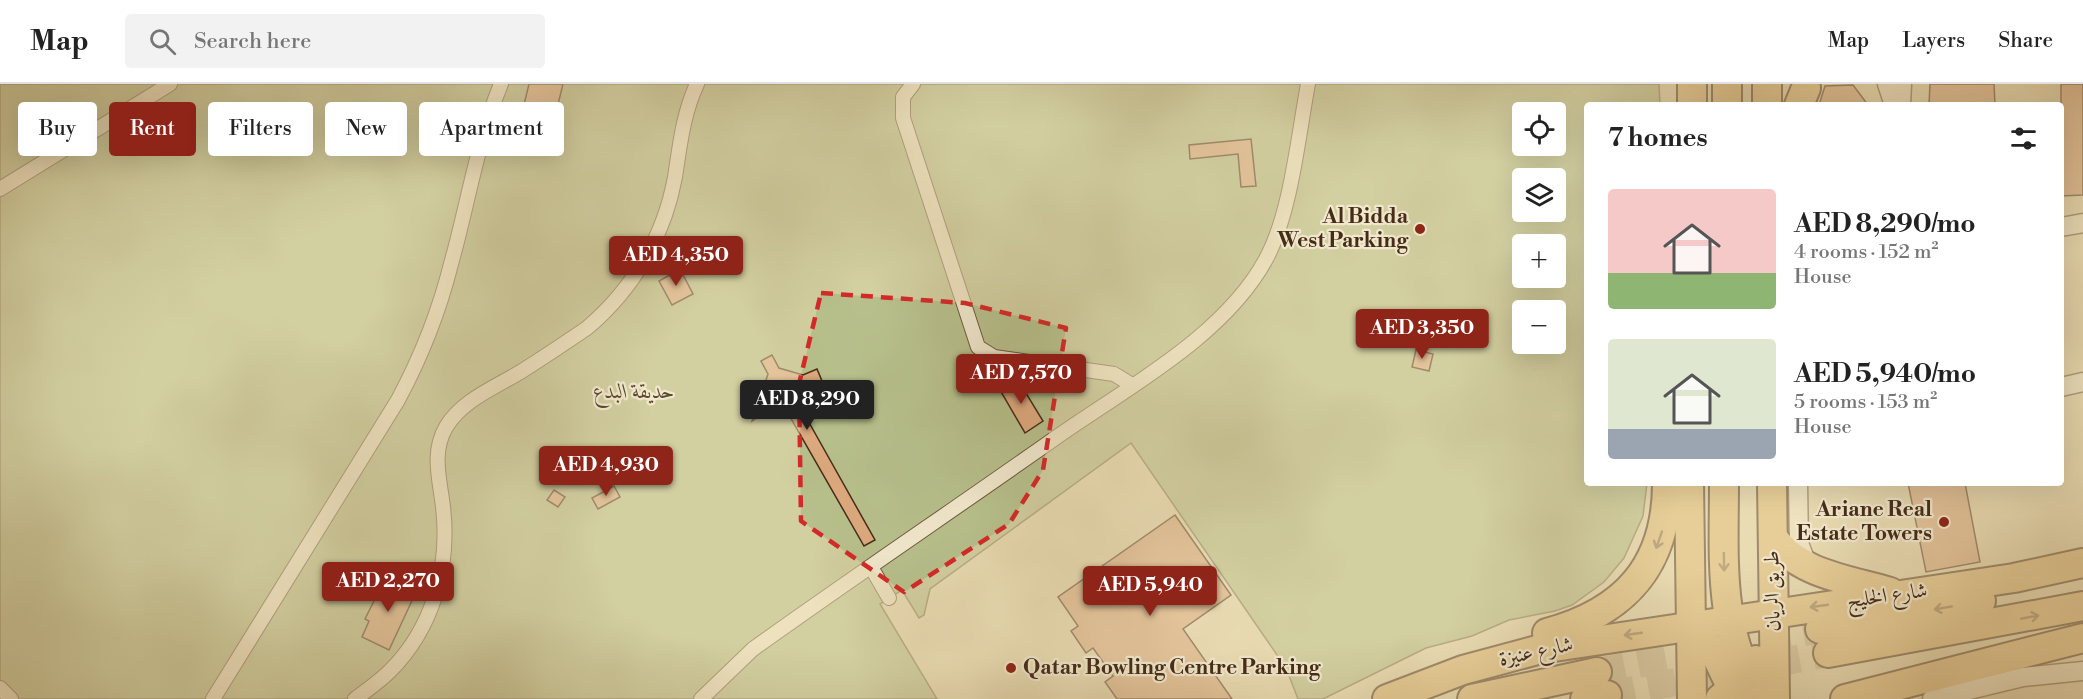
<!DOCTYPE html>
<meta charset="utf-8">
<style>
:root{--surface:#fff;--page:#f2f2f2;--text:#222;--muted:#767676;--line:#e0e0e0;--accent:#8f2418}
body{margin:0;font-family:"Libre Bodoni",Amiri,serif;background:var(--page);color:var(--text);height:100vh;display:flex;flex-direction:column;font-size:22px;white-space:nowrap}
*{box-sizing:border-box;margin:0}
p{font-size:20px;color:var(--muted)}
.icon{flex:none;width:33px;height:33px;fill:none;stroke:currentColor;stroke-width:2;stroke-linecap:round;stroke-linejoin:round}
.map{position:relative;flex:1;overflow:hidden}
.panel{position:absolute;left:1584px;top:18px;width:480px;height:384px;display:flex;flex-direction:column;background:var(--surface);border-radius:6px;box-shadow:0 6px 24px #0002}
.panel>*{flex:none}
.hud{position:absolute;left:18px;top:18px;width:570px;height:54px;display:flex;gap:12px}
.fabs{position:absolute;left:1512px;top:18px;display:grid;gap:12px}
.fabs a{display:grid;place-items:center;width:54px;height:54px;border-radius:6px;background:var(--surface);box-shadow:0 6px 24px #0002;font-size:30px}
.price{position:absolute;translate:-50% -51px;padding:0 14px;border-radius:6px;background:var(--accent);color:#fff;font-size:20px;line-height:39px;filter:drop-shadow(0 2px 3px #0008)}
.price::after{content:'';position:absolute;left:50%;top:36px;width:18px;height:14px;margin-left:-9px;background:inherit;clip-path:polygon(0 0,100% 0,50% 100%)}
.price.on{background:#222;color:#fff}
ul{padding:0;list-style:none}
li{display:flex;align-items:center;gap:18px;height:150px;padding:0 24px}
li span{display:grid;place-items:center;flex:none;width:168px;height:120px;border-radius:6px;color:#555}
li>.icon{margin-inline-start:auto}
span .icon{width:72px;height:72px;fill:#fffc;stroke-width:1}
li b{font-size:26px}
h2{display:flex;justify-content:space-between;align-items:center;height:72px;padding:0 24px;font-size:26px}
.pill{padding:0 21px;border-radius:6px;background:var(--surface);box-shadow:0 6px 24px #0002;font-size:21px;line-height:54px}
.pill.on{background:var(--accent);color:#fff}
header{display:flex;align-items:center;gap:36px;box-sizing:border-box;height:84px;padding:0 30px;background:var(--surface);border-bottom:2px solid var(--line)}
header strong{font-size:28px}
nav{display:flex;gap:33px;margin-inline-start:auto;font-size:21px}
.search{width:420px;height:54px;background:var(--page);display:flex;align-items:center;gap:15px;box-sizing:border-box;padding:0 21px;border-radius:6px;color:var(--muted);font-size:22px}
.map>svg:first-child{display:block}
.green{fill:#b7c08c;stroke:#7e7652;stroke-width:1.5;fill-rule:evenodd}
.building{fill:#dda97e;stroke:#452c18;stroke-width:1.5}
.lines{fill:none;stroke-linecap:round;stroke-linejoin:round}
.primary-tunnel{stroke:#c8b893;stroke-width:28;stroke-dasharray:28 14;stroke-linecap:butt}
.pedestrian-casing{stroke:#6e583e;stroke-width:16}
.minor-casing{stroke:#6e583e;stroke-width:21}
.primary-casing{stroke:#452c18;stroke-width:32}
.pedestrian{stroke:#f1e8cd;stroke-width:14}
.minor{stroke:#f1e8cd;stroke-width:18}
.primary{stroke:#e4be79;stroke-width:28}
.oneway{stroke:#8d6e44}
.marked{fill:none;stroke:#d62828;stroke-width:4.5;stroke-dasharray:12 8;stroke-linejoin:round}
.poi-dot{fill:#8f2418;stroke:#f1e8cd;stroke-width:2}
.labels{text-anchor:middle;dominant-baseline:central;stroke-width:4.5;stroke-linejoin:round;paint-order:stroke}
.poi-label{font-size:21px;font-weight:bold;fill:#452c18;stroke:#f1e8cd;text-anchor:end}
.park-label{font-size:21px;font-style:italic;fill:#5c4a2f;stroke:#f1e8cd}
.street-label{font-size:21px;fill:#452c18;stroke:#f1e8cd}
</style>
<header>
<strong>Map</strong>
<div class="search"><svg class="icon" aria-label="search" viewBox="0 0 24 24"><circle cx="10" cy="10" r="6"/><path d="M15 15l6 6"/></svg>Search here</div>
<nav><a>Map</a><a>Layers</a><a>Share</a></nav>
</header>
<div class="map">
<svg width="2083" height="615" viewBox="0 0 2083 615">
<rect width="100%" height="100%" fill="#e9dbb2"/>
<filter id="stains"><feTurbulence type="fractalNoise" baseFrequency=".00333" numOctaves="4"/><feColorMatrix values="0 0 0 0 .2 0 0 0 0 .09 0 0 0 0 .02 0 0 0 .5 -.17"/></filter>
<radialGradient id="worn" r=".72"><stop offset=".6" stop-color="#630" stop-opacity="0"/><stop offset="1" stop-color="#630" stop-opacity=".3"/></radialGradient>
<path class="green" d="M0,0H1659L1660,21H1587V399H1647L1643,432L1624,474L1604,498L1572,521L1555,527L1509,536L1472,552L1426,564L1323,615H1298L1286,584L1131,359L930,505L924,531L919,534L902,506L880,520L937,615H0ZM1522,28H1556V62H1522ZM1522,94H1556V128H1522ZM1522,160H1556V194H1522ZM1522,226H1556V260H1522Z"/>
<g class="building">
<polygon points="529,0 563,0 551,49 519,41"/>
<polygon points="1930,0 1994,0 1995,21 1929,21"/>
<polygon points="2061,0 2083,0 2083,111 2061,112"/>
<polygon points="1853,1 1868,21 1819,21 1825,2"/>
<polygon points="1251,55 1256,102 1241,103 1238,70 1190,75 1189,61"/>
<polygon points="680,185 693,210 672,221 659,197"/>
<polygon points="1416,266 1433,270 1429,287 1412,283"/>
<polygon points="772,271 779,284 803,291 817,285 822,297 810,303 802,326 875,456 864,462 790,333 768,326 752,337 768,290 761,277"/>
<polygon points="1011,294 1016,297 1018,296 1043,337 1025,349 1000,306 1003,304 1001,301"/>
<polygon points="1908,399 1965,399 1980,478 1926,488"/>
<polygon points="614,402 620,413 598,425 592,414"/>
<polygon points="554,406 565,413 558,423 547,416"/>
<polygon points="1175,431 1231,511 1183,545 1232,615 1117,615 1105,598 1113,592 1093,564 1086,569 1071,547 1078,542 1058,513"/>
<polygon points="386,493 416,508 389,566 362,553 369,537 365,535"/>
</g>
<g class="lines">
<g class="primary-tunnel">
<polyline points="1597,588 1820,545"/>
<polyline points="1607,611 1828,569"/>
</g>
<defs>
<g id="pedestrian">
<polyline points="913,0 903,13 903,34 978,263 994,273 1114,290 1132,301"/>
<polyline points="0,105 170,0"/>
<polyline points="871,483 889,514"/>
<polyline points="0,604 11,615"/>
<path d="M213,615L398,316C421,273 439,228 451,180C468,120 477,58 501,0"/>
<path d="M355,615C367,606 380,597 390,587C433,544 450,483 443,423C440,396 431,369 446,343C462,316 496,303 522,287C544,273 565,259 587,244C633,205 664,153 675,93C680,61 683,30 697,0"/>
<path d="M701,615L753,565C855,492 959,422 1061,350C1130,302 1225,251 1266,175C1291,129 1298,53 1308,0"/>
</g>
<g id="minor">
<polyline points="1887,0 1894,21"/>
<polyline points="1901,21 1902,0"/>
<polyline points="2061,143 2083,139"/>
<polyline points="2061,303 2083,298"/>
<polyline points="1798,399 1799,459 1808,483"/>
<polyline points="1932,615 2023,593 2083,587"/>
</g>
<g id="primary">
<polyline points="1767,0 1767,21"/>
<polyline points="1692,21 1692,0"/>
<polyline points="1727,21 1727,0"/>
<polyline points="1799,21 1806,4"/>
<polyline points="1689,399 1692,615"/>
<path d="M1724,399C1724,474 1717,550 1761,615"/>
<polyline points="1772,399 1775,615"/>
<path d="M1773,453C1796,490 1851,496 1890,508"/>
<polyline points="1691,542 1716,571 1733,607"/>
<polyline points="1820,545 1981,517"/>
<path d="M1547,549C1625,528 1667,482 1667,399"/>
<polyline points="1828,569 2083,522"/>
<polyline points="1387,615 1463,586 1541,565 2014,494 2083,479"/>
<polyline points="1472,615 1597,588"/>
<polyline points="1585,615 1607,611"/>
<polyline points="1720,615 1740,598 1756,576"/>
<polyline points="1845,615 2083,554"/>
</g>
</defs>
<use href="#pedestrian" class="pedestrian-casing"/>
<use href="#minor" class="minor-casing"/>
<use href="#primary" class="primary-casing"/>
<use href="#pedestrian" class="pedestrian"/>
<use href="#minor" class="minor"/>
<use href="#primary" class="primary"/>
</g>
<defs><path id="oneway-shaft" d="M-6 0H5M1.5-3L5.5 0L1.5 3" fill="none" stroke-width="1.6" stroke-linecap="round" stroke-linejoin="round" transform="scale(1.5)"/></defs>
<g class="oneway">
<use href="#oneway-shaft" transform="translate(1659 456) rotate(109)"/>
<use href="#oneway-shaft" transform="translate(1724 478) rotate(89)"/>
<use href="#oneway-shaft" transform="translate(1819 522) rotate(172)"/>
<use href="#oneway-shaft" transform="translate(1943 524) rotate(170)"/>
<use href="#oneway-shaft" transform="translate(2030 533) rotate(-10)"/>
<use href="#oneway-shaft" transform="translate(1633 550) rotate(172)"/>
</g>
<path d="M0 0H2083V615H0ZM821,209L965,219L1066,244L1043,386L1009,440L904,508L801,437L799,300Z" fill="#e9dbb2" fill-opacity=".55" fill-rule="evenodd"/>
<path class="marked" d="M821,209L965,219L1066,244L1043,386L1009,440L904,508L801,437L799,300Z"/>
<g class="poi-dot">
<circle cx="1420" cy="145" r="6"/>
<circle cx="1944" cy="438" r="6"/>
<circle cx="1011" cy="584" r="6"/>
</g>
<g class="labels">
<g class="poi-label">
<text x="1408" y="133">Al Bidda<tspan x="1408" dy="24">West Parking</tspan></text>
<text x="1932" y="426">Ariane Real<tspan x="1932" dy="24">Estate Towers</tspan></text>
<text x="1023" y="584" text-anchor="start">Qatar Bowling Centre Parking</text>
</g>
<g class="park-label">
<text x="634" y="308">حديقة البدع</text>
</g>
<g class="street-label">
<text transform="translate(1773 507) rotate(-91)">طريق الريان</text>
<text transform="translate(1887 512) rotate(-8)">شارع الخليج</text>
<text transform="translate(1536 568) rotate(-12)">شارع عنيزة</text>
</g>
</g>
<rect width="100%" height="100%" filter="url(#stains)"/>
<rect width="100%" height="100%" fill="url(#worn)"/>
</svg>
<div class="fabs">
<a><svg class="icon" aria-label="locate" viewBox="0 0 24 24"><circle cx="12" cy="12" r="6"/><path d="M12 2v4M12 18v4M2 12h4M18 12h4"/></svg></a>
<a><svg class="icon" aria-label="layers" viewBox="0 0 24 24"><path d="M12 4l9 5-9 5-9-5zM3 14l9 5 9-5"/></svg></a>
<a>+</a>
<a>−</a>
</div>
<b class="price" style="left:676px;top:203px">AED 4,350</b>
<b class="price" style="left:1422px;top:276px">AED 3,350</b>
<b class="price" style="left:1021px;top:321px">AED 7,570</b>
<b class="price on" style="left:807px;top:347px">AED 8,290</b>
<b class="price" style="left:606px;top:413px">AED 4,930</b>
<b class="price" style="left:388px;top:529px">AED 2,270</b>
<b class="price" style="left:1150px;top:533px">AED 5,940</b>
<div class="hud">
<a class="pill">Buy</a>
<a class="pill on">Rent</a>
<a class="pill">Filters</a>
<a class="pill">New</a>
<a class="pill">Apartment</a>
</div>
<section class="panel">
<h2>7 homes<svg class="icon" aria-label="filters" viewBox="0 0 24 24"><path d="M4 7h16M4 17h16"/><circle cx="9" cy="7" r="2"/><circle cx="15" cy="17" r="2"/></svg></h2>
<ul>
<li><span style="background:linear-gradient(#f6c9c9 70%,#8fb573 0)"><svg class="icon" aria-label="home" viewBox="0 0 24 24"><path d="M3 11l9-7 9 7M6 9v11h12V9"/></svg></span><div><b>AED 8,290/mo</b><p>4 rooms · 152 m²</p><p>House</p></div></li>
<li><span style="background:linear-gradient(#dfe7d0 75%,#9aa5b1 0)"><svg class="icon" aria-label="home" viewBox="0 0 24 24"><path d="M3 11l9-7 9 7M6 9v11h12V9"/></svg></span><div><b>AED 5,940/mo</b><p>5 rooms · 153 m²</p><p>House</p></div></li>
</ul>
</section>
</div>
